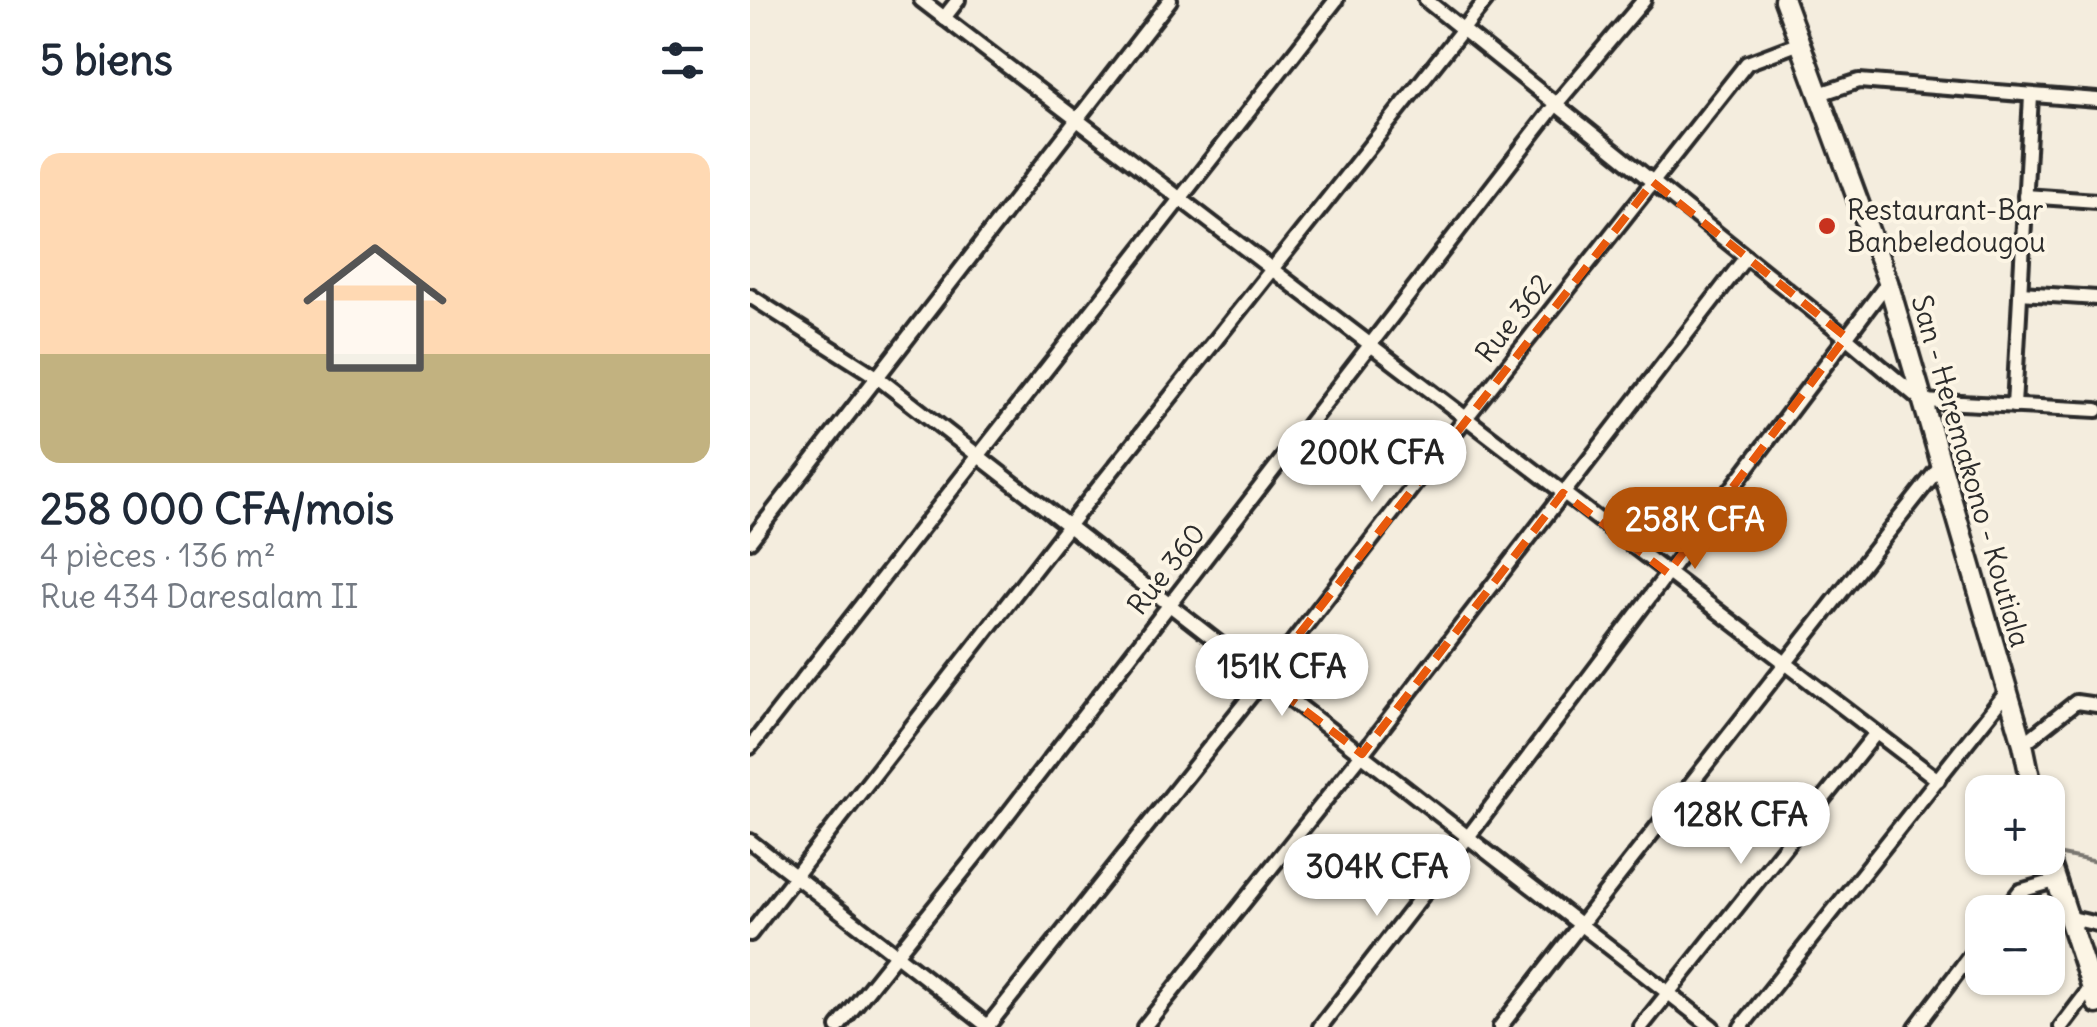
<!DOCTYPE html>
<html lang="fr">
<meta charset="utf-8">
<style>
:root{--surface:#fff;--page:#f2f2f3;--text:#1f2937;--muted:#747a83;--accent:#b45309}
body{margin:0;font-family:Delius,sans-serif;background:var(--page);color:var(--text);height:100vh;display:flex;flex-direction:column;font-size:38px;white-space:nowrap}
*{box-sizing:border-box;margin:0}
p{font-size:32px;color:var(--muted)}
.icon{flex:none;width:55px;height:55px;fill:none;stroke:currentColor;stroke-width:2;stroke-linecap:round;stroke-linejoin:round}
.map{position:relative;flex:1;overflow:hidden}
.drawer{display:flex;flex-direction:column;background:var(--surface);width:750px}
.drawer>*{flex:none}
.controls{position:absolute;left:1215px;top:775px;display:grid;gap:20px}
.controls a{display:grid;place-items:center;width:100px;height:100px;border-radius:20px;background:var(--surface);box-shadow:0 2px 8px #0004;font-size:50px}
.price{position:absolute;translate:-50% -85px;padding:0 22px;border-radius:35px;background:#fff;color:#222;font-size:32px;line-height:65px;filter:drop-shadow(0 2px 5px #0008)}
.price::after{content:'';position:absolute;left:50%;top:60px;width:30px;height:22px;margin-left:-15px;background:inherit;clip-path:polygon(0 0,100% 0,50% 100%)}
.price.current{background:var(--accent);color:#fff}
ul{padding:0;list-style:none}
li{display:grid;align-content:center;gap:20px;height:530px;padding:0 40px}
li span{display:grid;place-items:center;height:310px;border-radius:20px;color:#555}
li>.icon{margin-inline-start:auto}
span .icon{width:180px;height:180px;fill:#fffc;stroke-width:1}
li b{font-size:42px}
h2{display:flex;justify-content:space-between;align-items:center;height:120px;padding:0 40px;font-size:42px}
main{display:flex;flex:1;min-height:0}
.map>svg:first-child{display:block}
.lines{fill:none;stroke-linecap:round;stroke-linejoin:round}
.stream{stroke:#7a7771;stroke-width:4}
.minor-casing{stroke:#2b2b2b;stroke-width:20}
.major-casing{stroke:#2b2b2b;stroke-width:25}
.minor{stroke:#fcf5e5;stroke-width:12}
.major{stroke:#fcf5e5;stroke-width:18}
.marked{fill:none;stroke:#e8590c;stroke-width:8;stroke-dasharray:20 12;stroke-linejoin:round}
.poi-dot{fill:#c8321e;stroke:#fcf5e5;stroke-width:4}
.labels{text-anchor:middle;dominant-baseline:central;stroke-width:8;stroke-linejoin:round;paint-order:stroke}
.poi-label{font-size:28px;fill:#2b2b2b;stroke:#fcf5e5;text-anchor:start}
.street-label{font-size:28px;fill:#2b2b2b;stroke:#fcf5e5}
</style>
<main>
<section class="drawer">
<h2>5 biens<svg class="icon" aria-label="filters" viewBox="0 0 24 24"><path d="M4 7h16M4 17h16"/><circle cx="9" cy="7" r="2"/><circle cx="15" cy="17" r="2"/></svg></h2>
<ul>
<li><span style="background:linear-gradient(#ffd9b3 65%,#c2b280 0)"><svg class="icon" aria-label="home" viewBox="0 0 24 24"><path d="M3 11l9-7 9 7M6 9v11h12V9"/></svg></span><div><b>258 000 CFA/mois</b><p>4 pièces · 136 m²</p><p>Rue 434 Daresalam II</p></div></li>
</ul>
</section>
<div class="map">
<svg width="1347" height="1027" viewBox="0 0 1347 1027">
<rect width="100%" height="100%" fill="#f4edde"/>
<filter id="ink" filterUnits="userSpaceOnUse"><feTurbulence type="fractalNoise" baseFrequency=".01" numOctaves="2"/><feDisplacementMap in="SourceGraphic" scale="20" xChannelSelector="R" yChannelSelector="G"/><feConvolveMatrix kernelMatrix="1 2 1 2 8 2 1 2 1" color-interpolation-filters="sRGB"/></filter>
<g filter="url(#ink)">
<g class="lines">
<polyline class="stream" points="1302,853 1347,862"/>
<defs>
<g id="minor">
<polyline points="171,0 1188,780"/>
<polyline points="676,0 1096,337 1172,401 1347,410"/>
<polyline points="194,18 208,0"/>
<polyline points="1069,94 1109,81 1347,100"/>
<polyline points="1275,196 1347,201"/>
<polyline points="1270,293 1347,298"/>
<polyline points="0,296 127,377 962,1027"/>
<polyline points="1264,406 1281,96"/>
<polyline points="0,541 420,0"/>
<polyline points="1273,744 1326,702 1347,705"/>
<polyline points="0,747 586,0"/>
<polyline points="0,841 239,1027"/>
<polyline points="1254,912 1270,891 1305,881"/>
<polyline points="1317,917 1347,924"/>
<polyline points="0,934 318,526 736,0"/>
<polyline points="88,1027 227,854 806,104 894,0"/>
<polyline points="237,1027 514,679 716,418 997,63 1050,43"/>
<polyline points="394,1027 612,754 996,257"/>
<polyline points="570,1027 718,837 1138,282"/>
<polyline points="750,1027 1191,465"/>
<polyline points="891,1027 1126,733"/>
<polyline points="991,1027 1256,693"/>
<polyline points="1166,1027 1232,940"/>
<polyline points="1311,1027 1342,986"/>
</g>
<g id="major">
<polyline points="1034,0 1138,282 1273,744 1283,792"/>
<polyline points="1298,855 1347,1004"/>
</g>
</defs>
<use href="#minor" class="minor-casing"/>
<use href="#major" class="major-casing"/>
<use href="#minor" class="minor"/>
<use href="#major" class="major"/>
</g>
</g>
<path class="marked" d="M903,182L1096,337L918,573L813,493L612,754L514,679Z"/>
<circle class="poi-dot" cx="1077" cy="226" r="10"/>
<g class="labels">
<g class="poi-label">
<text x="1097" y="210">Restaurant-Bar<tspan x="1097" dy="32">Banbeledougou</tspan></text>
</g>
<g class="street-label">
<text transform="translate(763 318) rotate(-52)">Rue 362</text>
<text transform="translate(1221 471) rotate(74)">San - Heremakono - Koutiala</text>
<text transform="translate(416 569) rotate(-52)">Rue 360</text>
</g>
</g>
</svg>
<div class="controls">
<a>+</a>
<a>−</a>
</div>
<b class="price" style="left:622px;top:505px">200K CFA</b>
<b class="price current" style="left:945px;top:572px">258K CFA</b>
<b class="price" style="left:532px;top:719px">151K CFA</b>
<b class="price" style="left:991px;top:867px">128K CFA</b>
<b class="price" style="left:627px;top:919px">304K CFA</b>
</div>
</main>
